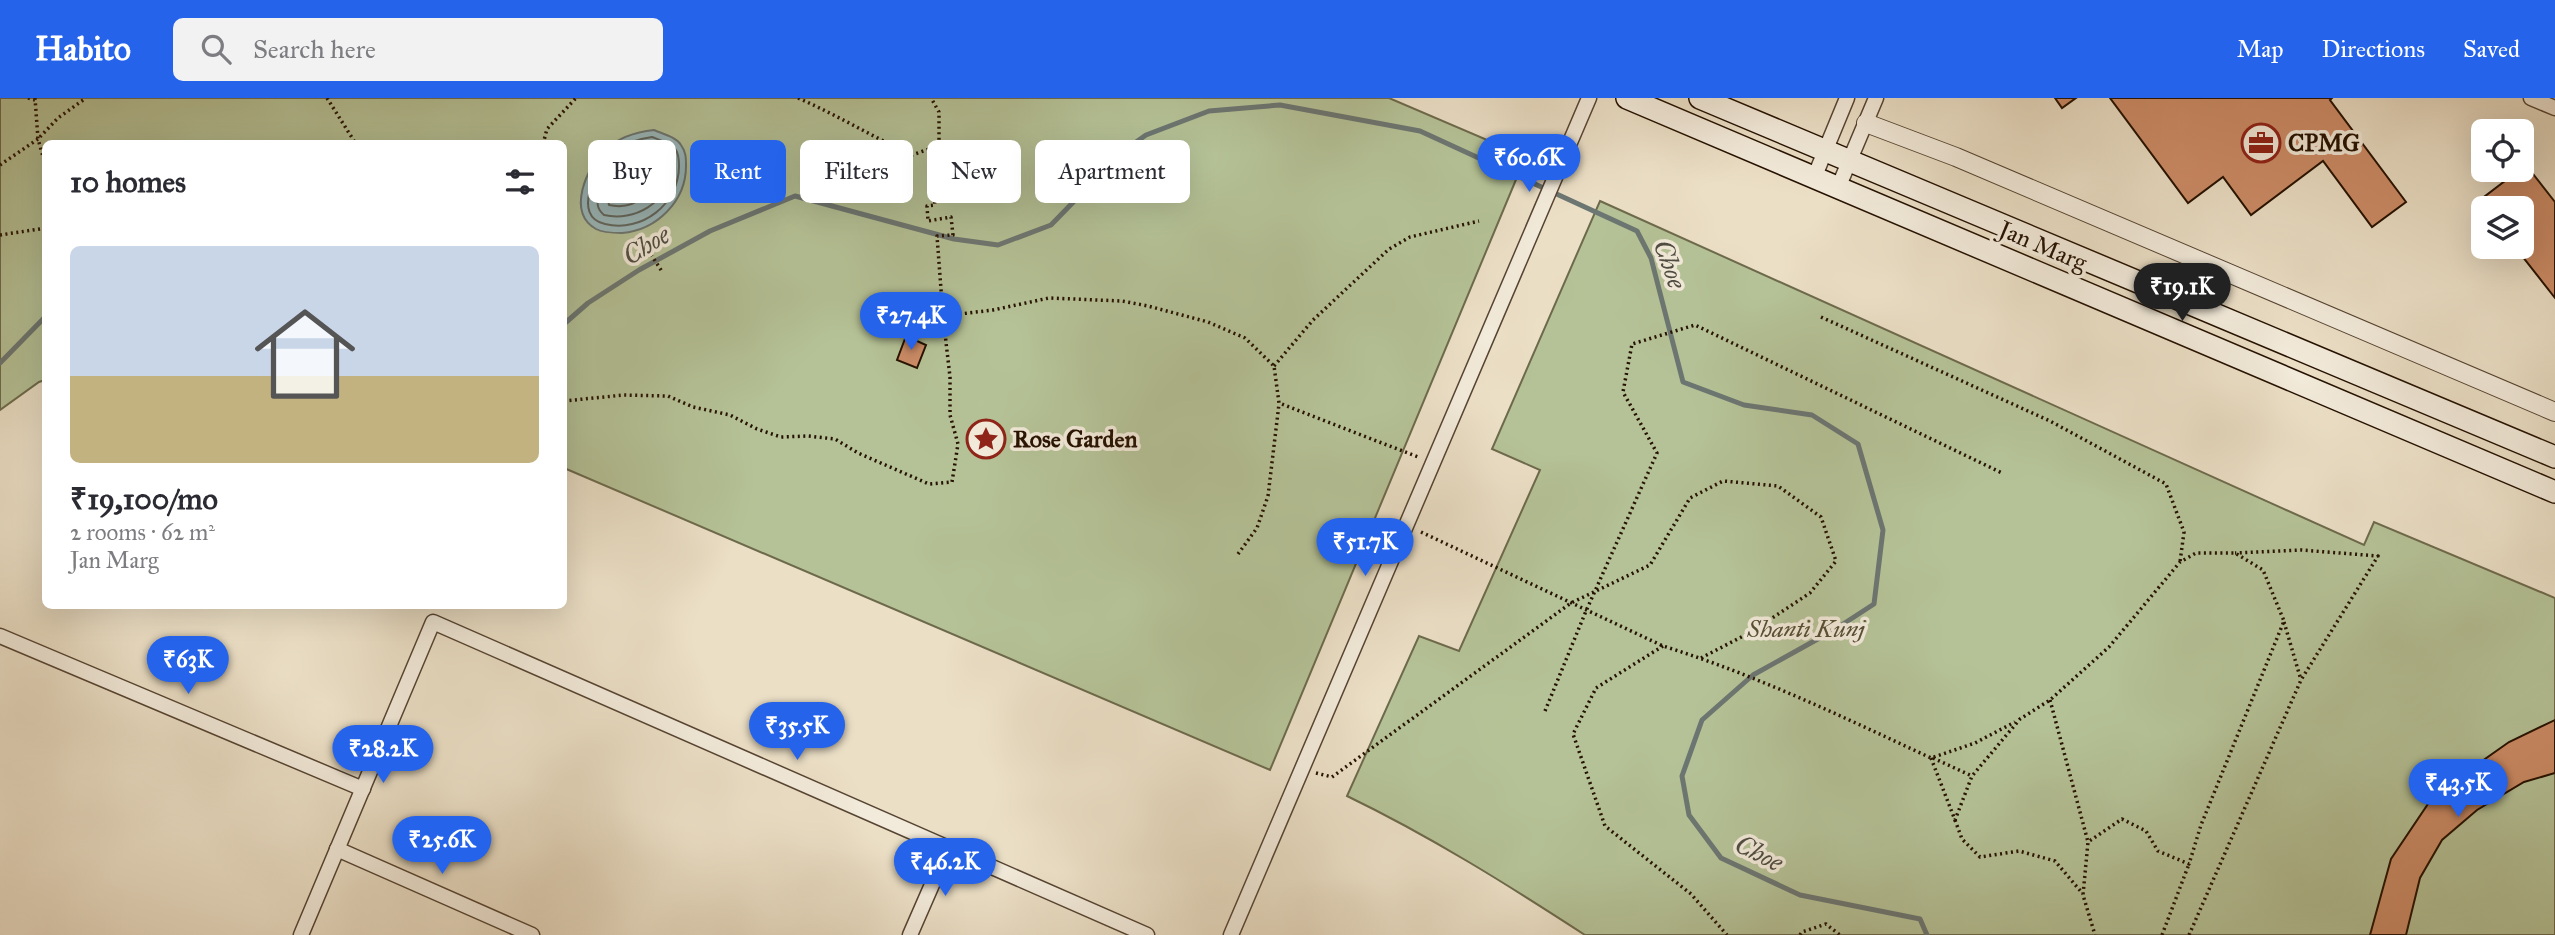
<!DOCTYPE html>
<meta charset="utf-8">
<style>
:root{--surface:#fff;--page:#f2f2f3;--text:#2b2b33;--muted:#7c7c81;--accent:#2563eb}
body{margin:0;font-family:"IM FELL Great Primer",serif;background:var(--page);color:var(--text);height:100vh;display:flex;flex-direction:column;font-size:26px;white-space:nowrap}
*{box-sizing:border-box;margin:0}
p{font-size:23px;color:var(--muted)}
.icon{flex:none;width:38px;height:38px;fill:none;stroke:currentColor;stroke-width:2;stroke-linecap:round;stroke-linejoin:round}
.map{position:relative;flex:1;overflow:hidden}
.side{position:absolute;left:42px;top:42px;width:525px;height:469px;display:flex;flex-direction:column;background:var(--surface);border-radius:10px;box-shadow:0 7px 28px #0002}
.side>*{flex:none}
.top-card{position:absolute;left:588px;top:42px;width:665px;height:63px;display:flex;gap:14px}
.fabs{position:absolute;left:2471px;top:21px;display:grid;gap:14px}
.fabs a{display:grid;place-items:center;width:63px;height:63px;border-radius:10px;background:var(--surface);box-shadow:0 7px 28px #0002;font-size:35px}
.price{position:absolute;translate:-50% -60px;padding:0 16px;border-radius:24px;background:var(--accent);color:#fff;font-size:23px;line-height:46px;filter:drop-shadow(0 2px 4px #0008)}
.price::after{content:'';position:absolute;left:50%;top:42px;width:21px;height:16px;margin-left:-10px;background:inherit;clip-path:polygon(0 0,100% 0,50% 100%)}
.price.selected{background:#222;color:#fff}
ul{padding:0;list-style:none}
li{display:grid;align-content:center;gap:14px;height:371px;padding:0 28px}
li span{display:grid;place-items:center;height:217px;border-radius:10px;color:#555}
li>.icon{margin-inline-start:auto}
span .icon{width:126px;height:126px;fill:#fffc;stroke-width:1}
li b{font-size:30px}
h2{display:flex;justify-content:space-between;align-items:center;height:84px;padding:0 28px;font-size:30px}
.tag{padding:0 24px;border-radius:10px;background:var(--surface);box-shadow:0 7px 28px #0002;font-size:24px;line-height:63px}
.tag.selected{background:var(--accent);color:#fff}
header{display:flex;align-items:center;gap:42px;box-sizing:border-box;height:98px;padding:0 35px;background:var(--accent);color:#fff}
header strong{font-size:33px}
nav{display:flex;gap:38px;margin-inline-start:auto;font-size:24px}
.search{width:490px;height:63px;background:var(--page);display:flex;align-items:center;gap:18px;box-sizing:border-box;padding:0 24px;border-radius:10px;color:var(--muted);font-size:26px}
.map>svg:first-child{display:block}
.green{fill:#b5c297;stroke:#6d6a4c;stroke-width:2}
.water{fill:#9bbabe;stroke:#6c7672;stroke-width:2}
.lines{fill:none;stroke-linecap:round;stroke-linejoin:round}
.shore{stroke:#60665f;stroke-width:2}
.stream{stroke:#6c7672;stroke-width:5}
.building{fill:#cc8c67;stroke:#251100;stroke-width:2}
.minor-casing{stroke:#564432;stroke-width:17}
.tertiary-casing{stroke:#564432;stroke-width:20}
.secondary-casing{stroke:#251100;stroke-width:24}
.path{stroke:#251100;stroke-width:3.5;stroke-dasharray:2 3.5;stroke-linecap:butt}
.minor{stroke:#f2eada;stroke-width:14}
.tertiary{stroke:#f2eada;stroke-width:18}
.secondary{stroke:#f2eada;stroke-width:21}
.labels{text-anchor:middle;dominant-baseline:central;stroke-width:7;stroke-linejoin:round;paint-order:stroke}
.poi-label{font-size:24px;font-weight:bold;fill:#251100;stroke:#f2eada;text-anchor:start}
.street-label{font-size:24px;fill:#251100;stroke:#f2eada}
.park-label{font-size:24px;font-style:italic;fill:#574f35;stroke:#f2eada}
.water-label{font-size:26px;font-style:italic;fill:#4e4c42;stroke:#f2eada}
</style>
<header>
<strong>Habito</strong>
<div class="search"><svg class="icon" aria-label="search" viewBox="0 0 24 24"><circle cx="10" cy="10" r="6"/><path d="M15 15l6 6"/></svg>Search here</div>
<nav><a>Map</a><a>Directions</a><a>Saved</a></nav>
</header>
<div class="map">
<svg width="2555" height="837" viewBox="0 0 2555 837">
<rect width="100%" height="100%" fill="#ebdfc6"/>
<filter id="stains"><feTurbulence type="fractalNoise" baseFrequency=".00286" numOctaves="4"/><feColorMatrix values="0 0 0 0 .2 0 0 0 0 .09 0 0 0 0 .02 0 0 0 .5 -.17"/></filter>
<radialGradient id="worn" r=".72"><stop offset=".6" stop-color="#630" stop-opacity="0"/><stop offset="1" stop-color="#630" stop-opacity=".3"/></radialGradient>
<g class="green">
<polygon points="0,0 1389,0 1506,50 1520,72 1270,672 564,370 564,46 46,46 45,282 39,284 0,312"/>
<path d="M1600,103L2364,447L2374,424L2555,500V837H1585C1508,787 1430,738 1347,698L1419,538L1459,553L1540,372L1492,351Z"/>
</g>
<path class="water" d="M654,32C663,36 676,39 681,47C686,54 686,60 686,68C686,103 657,132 622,135C614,135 603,135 596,131C566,114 587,69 605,52C619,39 635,34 654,32Z"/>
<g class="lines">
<g class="shore">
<path d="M652,39C660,42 671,45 676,52C679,57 679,62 679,68C679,106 642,135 605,126C571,119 596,69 612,55C624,45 637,41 652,39Z"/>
<path d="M652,48C656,50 663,52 667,55C671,59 670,65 670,71C669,105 634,124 604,117C597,111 597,106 598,97C602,70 625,50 652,48Z"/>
<path d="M644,59H650L659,64C660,92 636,113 609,107C604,84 625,67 644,59Z"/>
</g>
<g class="stream">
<polyline points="564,226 588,205 639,172 710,133 795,98 954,141 998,147 1051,127 1122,54 1146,37 1209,13 1280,7 1420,33 1637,133 1651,160 1683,284 1744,307 1812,317 1858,346 1883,432 1874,506 1834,532 1753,577 1702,622 1682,678 1689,717 1721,760 1800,797 1920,821 1927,837"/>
<polyline points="0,265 46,218"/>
</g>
</g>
<g class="building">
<polygon points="2055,0 2076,0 2062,10"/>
<polygon points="2110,0 2332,0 2330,2 2406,104 2372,129 2323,63 2251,117 2223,79 2188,105"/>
<polygon points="2526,67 2555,104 2555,200 2515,149 2522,149 2522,110 2486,110 2480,102"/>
<polygon points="906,238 926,247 917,270 897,262"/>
<polygon points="2555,622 2555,675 2524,684 2477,712 2442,742 2420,780 2406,837 2370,837 2391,761 2434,697 2509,644"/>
</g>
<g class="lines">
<defs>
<g id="minor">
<polyline points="2531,0 2555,10"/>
<polyline points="1814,80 1847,0"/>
<polyline points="1838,90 1876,0"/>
<polyline points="0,538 363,691"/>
<polyline points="337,751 532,837"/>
<polyline points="301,837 433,524 1147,837"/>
<polyline points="910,837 948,750"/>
<polyline points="1231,837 1589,0"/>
</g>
<polyline id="tertiary" points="1866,25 1956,59 2555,314"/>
<g id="secondary">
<polyline points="1627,0 2555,394"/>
<polyline points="1700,0 2555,359"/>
</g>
</defs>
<use href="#minor" class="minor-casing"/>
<use href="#tertiary" class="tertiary-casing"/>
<use href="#secondary" class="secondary-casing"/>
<g class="path">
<polyline points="28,0 35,2"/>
<polyline points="35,0 38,41 58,20 86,0"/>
<polyline points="327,0 356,46"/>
<path d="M798,0C837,17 873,39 912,57L929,51L939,43V14L931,0"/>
<polyline points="478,46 481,44 489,46"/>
<polyline points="543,46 547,31 576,0"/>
<polyline points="0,67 38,41 46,69"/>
<polyline points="0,137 46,130"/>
<polyline points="648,152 663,175"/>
<polyline points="943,218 993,212 1049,200 1122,203 1148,208 1208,224 1245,240 1274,268 1279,305 1418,359"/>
<polyline points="1821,219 2050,323 2166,386 2184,434 2180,464"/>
<polyline points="1274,268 1313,222 1389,151 1410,139 1479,123"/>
<polyline points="564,303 624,297 668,298 693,309 730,317 757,331 781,339 808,338 835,341 858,355 929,386 952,384 958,346 950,317 950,279 943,218 937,138 953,137 951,119 928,123 927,108 935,107 929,51"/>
<path d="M1421,434L1663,548C1756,577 1843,619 1931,660L1975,645L2015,624"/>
<polyline points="1238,456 1257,430 1268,398 1279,306"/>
<polyline points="2284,524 2301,582"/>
<polyline points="1663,548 1596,590 1573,636 1605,728 1691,796 1727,837"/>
<polyline points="2050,602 2088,744"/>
<polyline points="1545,613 1586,513 1657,355 1623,294 1632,246 1695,227 2002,375"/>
<polyline points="1931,660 1955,722 1972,678 2020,621 2050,602 2109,549 2180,464 2196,455 2235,455 2263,472 2284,523 2201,727 2189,766 2158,753 2146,733 2122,721 2088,744 2083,797 2095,837"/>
<polyline points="1933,660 1972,678"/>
<polyline points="1316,675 1332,679 1571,505 1650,467 1690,400 1723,383 1778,388 1821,419 1836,463 1810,495 1751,534 1701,560"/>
<polyline points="1955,722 1962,741 1980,759 2019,753 2055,763 2083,796"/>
<polyline points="1800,837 1802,834 1826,826 1840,837"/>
<polyline points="2162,837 2189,766"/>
<polyline points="2189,837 2301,582 2378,458 2301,452 2235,455"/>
</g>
<use href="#minor" class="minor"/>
<use href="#tertiary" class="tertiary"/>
<use href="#secondary" class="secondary"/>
</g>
<defs>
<symbol id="office-ring" viewBox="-11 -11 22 22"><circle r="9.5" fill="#f2eada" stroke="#8f2418" stroke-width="1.5"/><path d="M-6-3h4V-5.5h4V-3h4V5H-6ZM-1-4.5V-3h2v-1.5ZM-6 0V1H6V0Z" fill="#8f2418"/></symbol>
<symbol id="sight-ring" viewBox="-11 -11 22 22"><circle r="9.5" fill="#f2eada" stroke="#8f2418" stroke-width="1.5"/><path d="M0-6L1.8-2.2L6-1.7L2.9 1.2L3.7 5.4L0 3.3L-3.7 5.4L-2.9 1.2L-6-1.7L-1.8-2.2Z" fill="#8f2418"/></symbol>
</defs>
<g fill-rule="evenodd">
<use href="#office-ring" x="2239" y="23" width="44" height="44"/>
<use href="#sight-ring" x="964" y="319" width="44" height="44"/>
</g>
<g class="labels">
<g class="poi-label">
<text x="2288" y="45">CPMG</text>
<text x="1013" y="341">Rose Garden</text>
</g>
<g class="street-label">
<text transform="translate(2043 148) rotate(23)">Jan Marg</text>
</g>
<g class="park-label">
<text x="1806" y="531">Shanti Kunj</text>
</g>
<g class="water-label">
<text transform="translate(646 147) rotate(-31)">Choe</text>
<text transform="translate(1670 166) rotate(71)">Choe</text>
<text transform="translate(1759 755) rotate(27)">Choe</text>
</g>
</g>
<rect width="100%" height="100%" filter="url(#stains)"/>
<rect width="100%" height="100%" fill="url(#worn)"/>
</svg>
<div class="fabs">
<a><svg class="icon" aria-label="locate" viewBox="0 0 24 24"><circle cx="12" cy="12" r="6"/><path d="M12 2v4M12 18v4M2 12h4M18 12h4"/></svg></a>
<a><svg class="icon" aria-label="layers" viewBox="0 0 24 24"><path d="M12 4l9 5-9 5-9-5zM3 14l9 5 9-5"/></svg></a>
</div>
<b class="price" style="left:1529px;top:96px">₹60.6K</b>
<b class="price selected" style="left:2182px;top:225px">₹19.1K</b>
<b class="price" style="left:911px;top:254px">₹27.4K</b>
<b class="price" style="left:1365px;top:480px">₹51.7K</b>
<b class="price" style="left:188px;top:598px">₹63K</b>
<b class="price" style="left:797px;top:664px">₹35.5K</b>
<b class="price" style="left:383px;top:687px">₹28.2K</b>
<b class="price" style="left:2458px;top:721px">₹43.5K</b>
<b class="price" style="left:442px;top:778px">₹25.6K</b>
<b class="price" style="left:945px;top:800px">₹46.2K</b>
<div class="top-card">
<a class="tag">Buy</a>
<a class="tag selected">Rent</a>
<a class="tag">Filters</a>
<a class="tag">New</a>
<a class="tag">Apartment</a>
</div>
<section class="side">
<h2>10 homes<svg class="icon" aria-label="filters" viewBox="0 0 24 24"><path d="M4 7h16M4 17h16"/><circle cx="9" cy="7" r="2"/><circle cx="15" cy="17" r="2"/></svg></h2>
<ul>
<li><span style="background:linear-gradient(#c9d6e8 60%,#c2b280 0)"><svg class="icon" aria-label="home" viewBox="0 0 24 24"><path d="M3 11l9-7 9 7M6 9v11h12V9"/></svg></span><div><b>₹19,100/mo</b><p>2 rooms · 62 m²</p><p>Jan Marg</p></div></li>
</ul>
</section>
</div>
